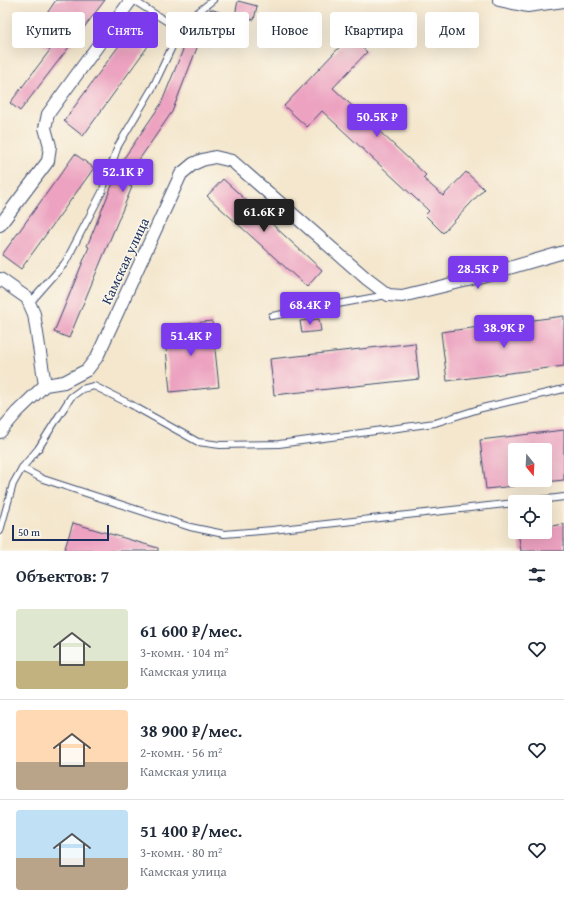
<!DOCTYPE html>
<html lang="ru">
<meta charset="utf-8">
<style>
:root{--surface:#fff;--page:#f2f2f3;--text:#1f2937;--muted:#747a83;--line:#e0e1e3;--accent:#7c3aed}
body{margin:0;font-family:"Gentium Book Plus",serif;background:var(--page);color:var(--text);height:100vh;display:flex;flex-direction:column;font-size:15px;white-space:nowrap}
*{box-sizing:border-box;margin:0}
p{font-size:13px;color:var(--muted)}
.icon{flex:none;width:22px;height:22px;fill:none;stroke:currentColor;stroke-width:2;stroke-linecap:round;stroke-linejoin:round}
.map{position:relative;height:551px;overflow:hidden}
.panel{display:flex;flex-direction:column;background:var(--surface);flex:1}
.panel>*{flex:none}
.banner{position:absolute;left:12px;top:12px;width:540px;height:36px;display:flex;gap:8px}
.needle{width:26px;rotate:162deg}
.controls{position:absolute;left:508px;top:443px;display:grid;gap:8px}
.controls a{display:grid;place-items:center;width:44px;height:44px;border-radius:4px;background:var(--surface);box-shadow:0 4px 16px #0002;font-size:20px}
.scale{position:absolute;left:12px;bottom:10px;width:97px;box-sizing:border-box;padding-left:4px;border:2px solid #1b2f5e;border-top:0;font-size:11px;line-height:14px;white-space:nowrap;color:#1b2f5e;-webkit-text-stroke:3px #fbf7ec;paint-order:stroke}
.price{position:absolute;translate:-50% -34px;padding:0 9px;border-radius:4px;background:var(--accent);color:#fff;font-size:13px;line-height:26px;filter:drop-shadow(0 1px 2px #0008)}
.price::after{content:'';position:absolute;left:50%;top:24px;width:12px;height:9px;margin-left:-6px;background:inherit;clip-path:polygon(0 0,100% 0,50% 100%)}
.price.active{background:#222;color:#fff}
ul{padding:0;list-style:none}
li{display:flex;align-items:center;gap:12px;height:100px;padding:0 16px}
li+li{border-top:1px solid var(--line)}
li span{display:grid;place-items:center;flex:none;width:112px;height:80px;border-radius:4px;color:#555}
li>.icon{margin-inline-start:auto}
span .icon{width:48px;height:48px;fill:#fffc;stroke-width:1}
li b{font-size:17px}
h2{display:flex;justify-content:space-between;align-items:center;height:48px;padding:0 16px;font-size:17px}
.chip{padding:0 14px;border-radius:4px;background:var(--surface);box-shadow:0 4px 16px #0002;font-size:14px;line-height:36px}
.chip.active{background:var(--accent);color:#fff}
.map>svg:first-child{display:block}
.building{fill:#eca2c0}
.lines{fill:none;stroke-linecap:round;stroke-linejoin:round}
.service-casing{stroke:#3c4b6f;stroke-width:8}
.minor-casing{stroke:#3c4b6f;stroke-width:14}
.service{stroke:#fff;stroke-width:6}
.minor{stroke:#fff;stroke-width:12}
.labels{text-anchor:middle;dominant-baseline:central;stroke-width:3;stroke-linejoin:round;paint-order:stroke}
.street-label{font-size:14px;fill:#1b2f5e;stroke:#fbf7ec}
</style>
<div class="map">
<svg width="564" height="551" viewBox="0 0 564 551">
<rect width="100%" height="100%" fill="#fbf7ec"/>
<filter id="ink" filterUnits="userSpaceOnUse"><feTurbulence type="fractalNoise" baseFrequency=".025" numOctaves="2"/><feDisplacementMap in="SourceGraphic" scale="8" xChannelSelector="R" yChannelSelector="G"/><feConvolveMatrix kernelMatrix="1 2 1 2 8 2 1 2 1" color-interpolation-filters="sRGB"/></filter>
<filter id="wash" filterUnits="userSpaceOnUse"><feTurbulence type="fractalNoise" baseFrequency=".012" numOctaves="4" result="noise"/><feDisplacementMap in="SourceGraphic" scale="16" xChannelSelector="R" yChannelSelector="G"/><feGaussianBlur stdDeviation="0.9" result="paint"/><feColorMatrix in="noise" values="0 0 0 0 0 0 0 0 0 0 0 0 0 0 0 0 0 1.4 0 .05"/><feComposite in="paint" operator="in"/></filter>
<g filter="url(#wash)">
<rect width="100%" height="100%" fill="#f4e7ce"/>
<g id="blocks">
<g class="building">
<polygon points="56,0 105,0 20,111 10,103 50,50 31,37"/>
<polygon points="238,1 257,6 254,20 235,15"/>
<polygon points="210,9 226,14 220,30 205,25"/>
<polygon points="137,21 156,35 83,136 64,121"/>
<polygon points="191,30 202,35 172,112 123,183 132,187 69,338 54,332 89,247 87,246 122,161 161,104"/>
<polygon points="350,36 367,52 333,88 426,175 423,178 443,196 466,172 484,189 443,233 425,215 429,211 322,111 307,127 284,106"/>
<polygon points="75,154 94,168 21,269 2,255"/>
<polygon points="223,179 322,270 307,287 207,196"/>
<polygon points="564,316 564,366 447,381 441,332"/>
<polygon points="319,319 321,331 302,333 300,321"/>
<polygon points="212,321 219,387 170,392 164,326"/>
<polygon points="415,343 419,379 274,395 270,359"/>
<polygon points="564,430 564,480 545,482 545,450 515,450 515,486 486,489 480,440"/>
<polygon points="73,523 158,548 158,551 64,551"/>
<polygon points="564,524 564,551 521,551 518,532 545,532 545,527"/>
</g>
</g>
</g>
<g filter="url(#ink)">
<use href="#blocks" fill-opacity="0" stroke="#3c4b6f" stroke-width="1"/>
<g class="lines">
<defs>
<g id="service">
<polyline points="133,0 180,30"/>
<polyline points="29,304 65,263 102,192 118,146 153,87 180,30 198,12 213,0"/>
<polyline points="272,316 387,295"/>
<polyline points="22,468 43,479 190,527 224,534 272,530 515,503"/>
<polyline points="523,502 564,497"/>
<polyline points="0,531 13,484 22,468 38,449 60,414 71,397 82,389 94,386 130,404 198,442 220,445 279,444 435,423 482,408 564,389"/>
</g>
<g id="minor">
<polyline points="499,0 527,6 564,1"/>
<polyline points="0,225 48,161 50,146 45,128 48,114 131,0"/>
<polyline points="0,279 27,298 34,314 45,385"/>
<polyline points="0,432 17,412 45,385 64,382 87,370 97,357 181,174 193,164 202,160 215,157 232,161 367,279 388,295 402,296 468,280 564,252"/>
</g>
</defs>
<use href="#service" class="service-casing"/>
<use href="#minor" class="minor-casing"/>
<use href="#service" class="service"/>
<use href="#minor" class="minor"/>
</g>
</g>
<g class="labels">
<g class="street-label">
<text transform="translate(125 261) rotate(-65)">Камская улица</text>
</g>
</g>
</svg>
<div class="controls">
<a><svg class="needle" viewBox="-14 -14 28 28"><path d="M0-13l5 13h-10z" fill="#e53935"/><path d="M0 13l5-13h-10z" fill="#747a83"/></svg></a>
<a><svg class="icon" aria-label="locate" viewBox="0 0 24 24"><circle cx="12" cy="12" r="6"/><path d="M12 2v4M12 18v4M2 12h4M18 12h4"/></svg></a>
</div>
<div class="scale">50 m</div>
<b class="price" style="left:377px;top:138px">50.5K ₽</b>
<b class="price" style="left:123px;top:193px">52.1K ₽</b>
<b class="price active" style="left:264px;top:233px">61.6K ₽</b>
<b class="price" style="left:478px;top:290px">28.5K ₽</b>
<b class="price" style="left:310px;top:326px">68.4K ₽</b>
<b class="price" style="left:504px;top:349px">38.9K ₽</b>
<b class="price" style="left:191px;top:357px">51.4K ₽</b>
<div class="banner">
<a class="chip">Купить</a>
<a class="chip active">Снять</a>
<a class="chip">Фильтры</a>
<a class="chip">Новое</a>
<a class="chip">Квартира</a>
<a class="chip">Дом</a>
</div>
</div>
<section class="panel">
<h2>Объектов: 7<svg class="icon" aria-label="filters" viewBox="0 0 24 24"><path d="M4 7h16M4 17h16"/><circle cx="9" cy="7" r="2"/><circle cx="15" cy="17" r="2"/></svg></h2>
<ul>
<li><span style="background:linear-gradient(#dfe7d0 65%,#c2b280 0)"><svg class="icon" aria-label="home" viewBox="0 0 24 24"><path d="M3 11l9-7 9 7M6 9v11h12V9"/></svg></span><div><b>61 600 ₽/мес.</b><p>3-комн. · 104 m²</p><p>Камская улица</p></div><svg class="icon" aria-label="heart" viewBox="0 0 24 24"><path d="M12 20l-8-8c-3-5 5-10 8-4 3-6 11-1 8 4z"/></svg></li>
<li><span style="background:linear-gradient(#ffd9b3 65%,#b9a48a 0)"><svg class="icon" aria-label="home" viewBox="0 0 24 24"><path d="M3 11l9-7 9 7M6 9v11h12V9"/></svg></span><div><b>38 900 ₽/мес.</b><p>2-комн. · 56 m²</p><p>Камская улица</p></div><svg class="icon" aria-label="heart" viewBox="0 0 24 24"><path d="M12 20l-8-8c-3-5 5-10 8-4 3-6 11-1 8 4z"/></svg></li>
<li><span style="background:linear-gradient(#bfe0f5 60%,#b9a48a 0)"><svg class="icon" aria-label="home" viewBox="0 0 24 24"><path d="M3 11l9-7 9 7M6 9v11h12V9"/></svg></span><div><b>51 400 ₽/мес.</b><p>3-комн. · 80 m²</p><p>Камская улица</p></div><svg class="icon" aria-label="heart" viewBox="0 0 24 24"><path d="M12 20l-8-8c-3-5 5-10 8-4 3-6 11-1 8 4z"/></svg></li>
</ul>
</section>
